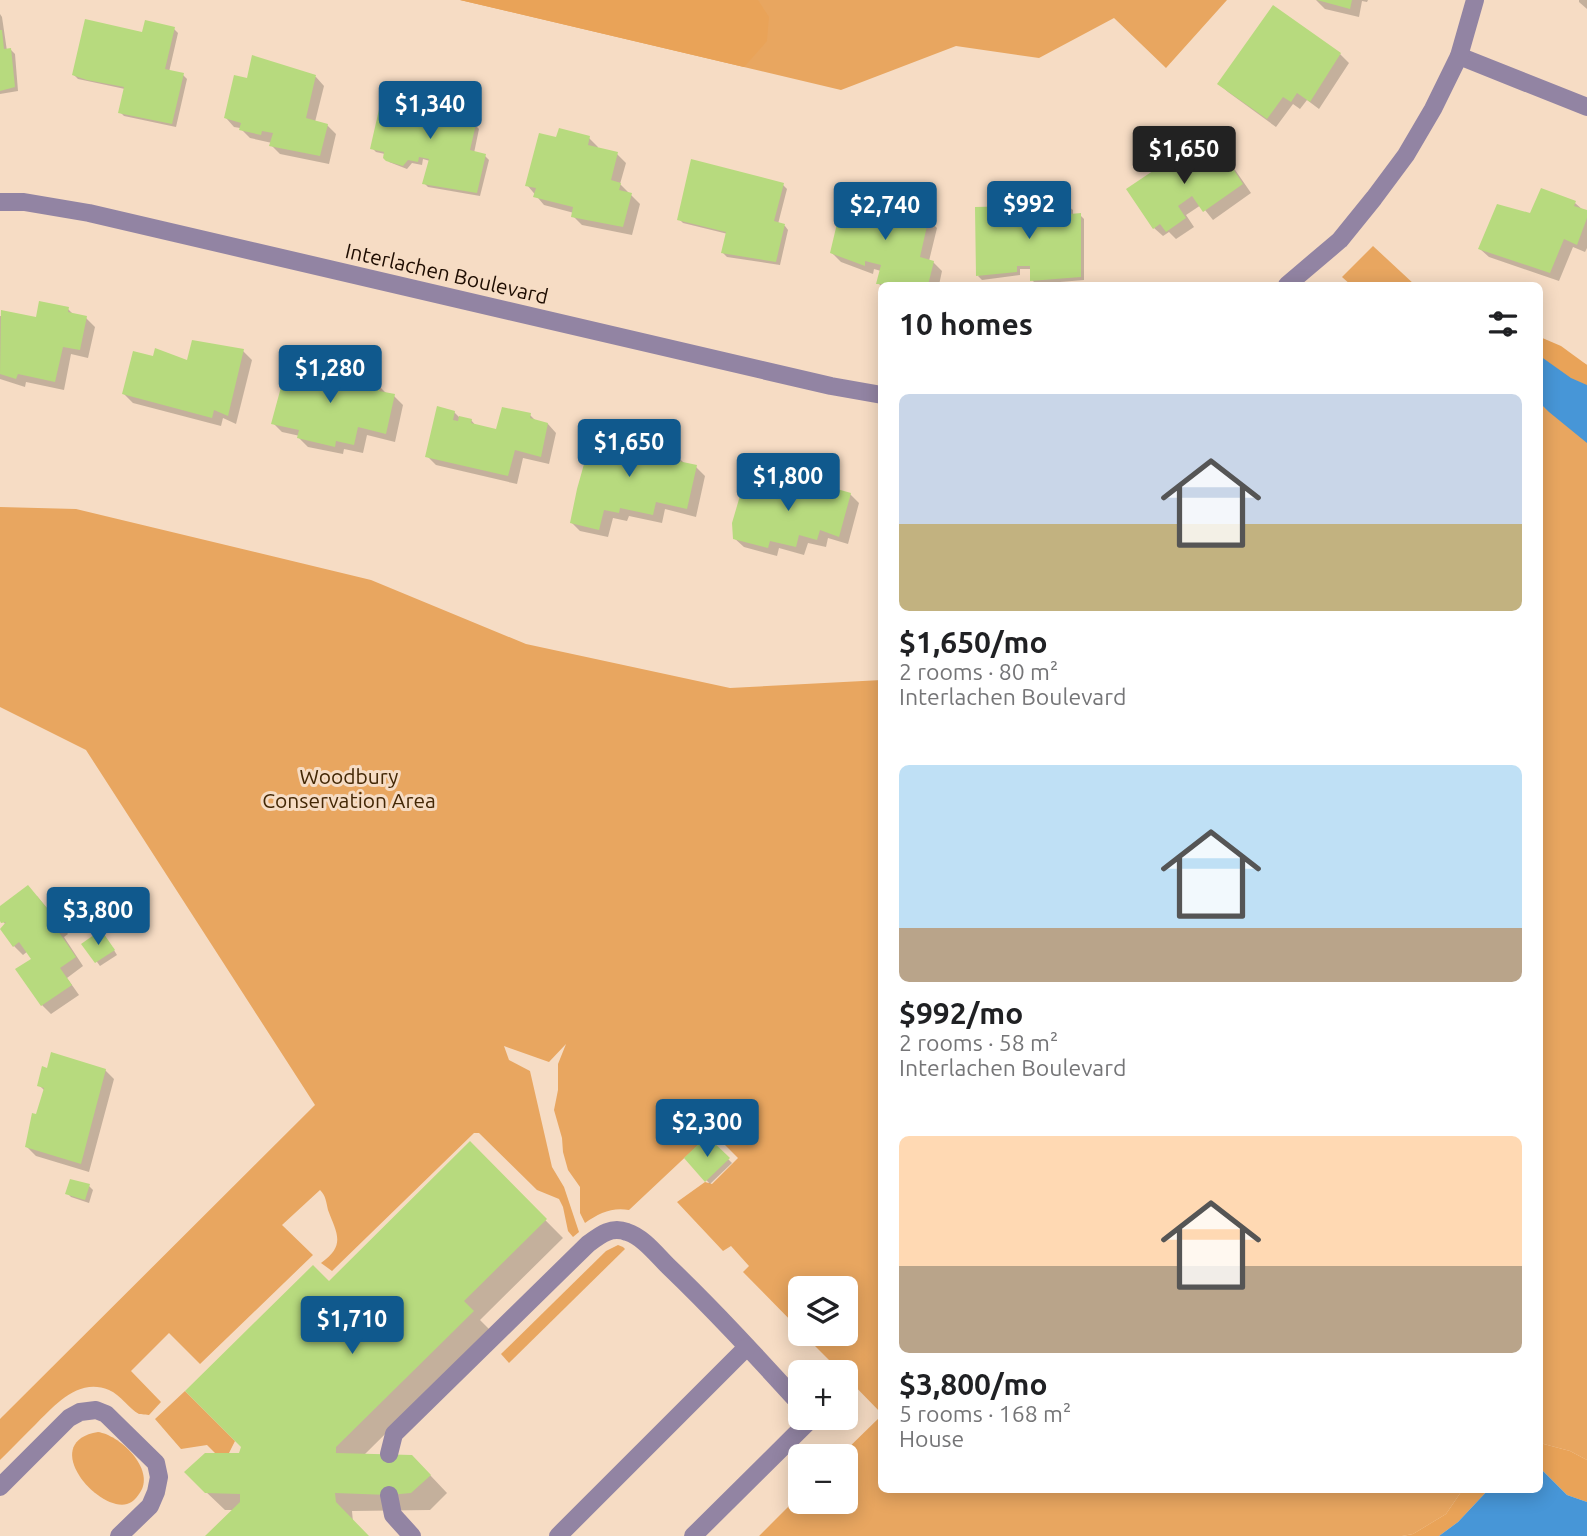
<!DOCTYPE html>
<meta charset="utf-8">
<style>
:root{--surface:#fff;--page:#f6f6f6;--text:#202124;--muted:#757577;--accent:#10598d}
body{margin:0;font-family:Ubuntu,sans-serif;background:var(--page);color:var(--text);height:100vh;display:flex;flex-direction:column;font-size:26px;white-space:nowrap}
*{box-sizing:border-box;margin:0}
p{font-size:23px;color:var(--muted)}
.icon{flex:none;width:38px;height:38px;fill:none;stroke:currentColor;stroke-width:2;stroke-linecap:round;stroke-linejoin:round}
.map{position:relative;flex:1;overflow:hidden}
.side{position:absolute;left:878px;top:282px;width:665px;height:1211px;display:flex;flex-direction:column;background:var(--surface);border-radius:10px;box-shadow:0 4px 18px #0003}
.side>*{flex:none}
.controls{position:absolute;left:788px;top:1276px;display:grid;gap:14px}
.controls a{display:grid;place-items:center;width:70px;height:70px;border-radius:10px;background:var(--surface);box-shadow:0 4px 18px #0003;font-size:35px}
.price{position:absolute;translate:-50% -60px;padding:0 16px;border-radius:7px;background:var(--accent);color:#fff;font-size:23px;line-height:46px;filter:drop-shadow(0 2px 4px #0008)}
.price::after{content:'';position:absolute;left:50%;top:42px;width:21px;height:16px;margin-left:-10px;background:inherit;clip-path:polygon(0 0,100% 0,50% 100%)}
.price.selected{background:#222;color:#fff}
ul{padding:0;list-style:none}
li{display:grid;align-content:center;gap:14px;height:371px;padding:0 21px}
li span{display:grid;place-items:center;height:217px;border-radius:10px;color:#555}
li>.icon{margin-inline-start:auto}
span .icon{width:126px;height:126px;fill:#fffc;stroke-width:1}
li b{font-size:30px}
h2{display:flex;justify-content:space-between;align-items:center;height:84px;padding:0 21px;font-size:30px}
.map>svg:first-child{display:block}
.green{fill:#e8a660}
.forest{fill:#e9a358}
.water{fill:#4796d7}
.shadow{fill:#0003}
.building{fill:#b7da7e}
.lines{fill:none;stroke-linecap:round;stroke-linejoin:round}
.service{stroke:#9284a3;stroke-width:18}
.minor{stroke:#9284a3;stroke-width:18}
.labels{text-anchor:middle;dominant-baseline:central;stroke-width:6;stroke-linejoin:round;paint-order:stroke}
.street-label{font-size:21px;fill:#1d0c00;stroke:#f6dcc4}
.park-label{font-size:21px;fill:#432705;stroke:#f6dcc4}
</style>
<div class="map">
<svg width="1587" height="1536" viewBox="0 0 1587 1536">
<rect width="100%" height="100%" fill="#f6dcc4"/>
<g class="green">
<polygon points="460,0 1227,0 1166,68 1114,18 1039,58 956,46 841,90"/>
<polygon points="1373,246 1415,285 1351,285 1342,277"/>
<polygon points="1540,337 1587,365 1587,1460 1570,1451 1540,1443"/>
<path d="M0,507L76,509L371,580L526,644L730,688L882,680V1414L845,1376V1372H841L803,1334H845V1288H800V1330L743,1272L749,1266L731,1246L723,1251L677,1202L705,1182L712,1184L738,1158L712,1132L629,1210C612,1207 599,1213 585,1223L580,1213V1187L568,1170L563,1152L562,1138L554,1110L558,1090V1064L566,1044L549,1062L504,1046L509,1060L530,1071L552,1167L564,1187L579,1232L573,1237L568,1231L563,1207L559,1199L537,1190L479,1133H474L332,1271L321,1263C346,1245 337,1234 328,1210C326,1202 326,1196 320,1190L282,1225L313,1255L200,1364L169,1333L131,1371L161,1402L149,1415C148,1415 140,1414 139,1414C129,1409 121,1395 109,1390C78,1377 54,1406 35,1425C23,1437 12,1448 0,1460V1419L315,1105L86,750L0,707Z"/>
<polygon points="618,1245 623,1247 625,1249 509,1363 501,1354 606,1251"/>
<polygon points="185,1391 235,1441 229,1453 215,1453 207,1445 181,1449 155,1419"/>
<polygon points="882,1415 882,1489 1463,1489 1446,1514 1413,1534 1402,1536 759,1536 800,1495 800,1502 845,1502 845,1456 840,1456"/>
<path d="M98,1432C119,1435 152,1466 142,1489C139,1495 134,1502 127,1504C97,1512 38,1442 98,1432Z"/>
</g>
<g class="forest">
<polygon points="460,0 758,0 769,17 767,41 744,67"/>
<polygon points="1540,337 1561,346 1587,365 1587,385 1571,378 1540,356"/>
<polygon points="1540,1443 1570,1451 1587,1460 1587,1502 1567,1495 1540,1468"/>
<polygon points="1463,1489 1489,1489 1458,1522 1439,1536 1402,1536 1413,1534 1446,1514"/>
</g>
<g class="water">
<polygon points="1540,356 1571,378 1587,385 1587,443 1549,412 1540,403"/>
<polygon points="1540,1468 1567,1495 1587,1502 1587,1536 1439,1536 1458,1522 1489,1489 1540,1489"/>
</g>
<g class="shadow">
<polygon points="1316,0 1368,0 1367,2 1362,1 1359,17 1325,9"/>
<polygon points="1579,0 1587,0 1587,9 1579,2"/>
<polygon points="0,14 2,17 7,51 11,50 15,54 18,91 0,94"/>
<polygon points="174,29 178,33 169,72 183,75 187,79 176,127 124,116 120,112 125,89 78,79 74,75 143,34"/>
<polygon points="1340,54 1349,63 1319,109 1307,100 1300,109 1293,104 1276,127 1228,92 1219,84"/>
<polygon points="316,77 324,86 315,122 327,125 336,134 329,164 280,154 271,145 272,143 250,138 240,128 234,127 226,118 248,80"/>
<polygon points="467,106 471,110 468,123 475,125 479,129 474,153 485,156 489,160 480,196 428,187 424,183 430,161 423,159 422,165 412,163 407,169 389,162 385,154 376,152 372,148 451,110"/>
<polygon points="589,138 598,147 597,149 617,154 626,163 620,184 640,204 632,235 582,225 573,216 574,213 544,205 527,185 558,140"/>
<polygon points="1199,142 1212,158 1220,152 1229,161 1251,193 1213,220 1201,205 1186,215 1194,227 1176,239 1169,232 1163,236 1154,228"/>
<polygon points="783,185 787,189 778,224 785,226 788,230 780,265 727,257 723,253 728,234 683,223 679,219"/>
<polygon points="1575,203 1583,210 1587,212 1587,248 1585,252 1573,247 1559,281 1489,257 1480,249 1531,215"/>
<polygon points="1069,207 1073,210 1073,216 1080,215 1084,219 1084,280 1036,284 1032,280 1032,269 1020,269 1020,275 982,280 978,276"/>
<polygon points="928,219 937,228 929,261 933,262 942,271 939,285 882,285 882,287 878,283 881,271 874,269 873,274 841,262 832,253 854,220"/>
<polygon points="68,309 75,316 86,318 95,327 88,358 71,354 64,390 26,382 25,387 0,379 0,316 37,319"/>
<polygon points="243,351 252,360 236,424 223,418 221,426 133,403 124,394 188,362"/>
<polygon points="346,377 380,387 387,394 394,396 403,405 395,442 367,435 363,453 344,449 343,454 308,447 299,438 300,436 282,432 273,423"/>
<polygon points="454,412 460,418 471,420 477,427 497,431 530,415 537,422 548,424 556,433 549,464 523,458 517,484 436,465 427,456"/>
<polygon points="635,437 644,445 650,446 657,453 678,457 685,464 696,467 705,476 696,517 665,509 662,523 629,516 627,521 613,518 608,537 580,531 571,522 612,438"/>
<polygon points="850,494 859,503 848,544 828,538 826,547 808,543 804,555 779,548 777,556 744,547 734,538 792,496"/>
<polygon points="37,896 68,934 64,937 83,966 67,978 79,995 51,1014 42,1005 18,970 33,959 28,951 23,955 14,946 6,925 0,918 0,910"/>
<polygon points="105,936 117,955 100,966 84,944"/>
<polygon points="105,1070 114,1079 89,1172 36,1156 27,1147 45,1091 39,1085"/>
<polygon points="707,1138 732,1163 710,1184 686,1158"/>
<polygon points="470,1144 563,1238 480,1320 490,1330 363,1456 430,1475 447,1493 430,1510 352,1511 353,1522 367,1536 209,1536 234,1510 225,1510 204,1490 241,1455 329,1283"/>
<polygon points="89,1186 93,1190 89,1203 71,1197 67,1193"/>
</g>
<g class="building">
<polygon points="1317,0 1352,0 1350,9"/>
<polygon points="1273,5 1341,53 1310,102 1297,93 1291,102 1283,97 1267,119 1217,84"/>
<polygon points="85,19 142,32 145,20 175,27 165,69 184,73 172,124 118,113 124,87 87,80 72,75"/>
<polygon points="0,30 2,30 4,49 11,48 15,87 0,91"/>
<polygon points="252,55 316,75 306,118 328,124 320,156 269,146 273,133 262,131 261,135 239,130 241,123 224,118 234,75 247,78"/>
<polygon points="383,92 449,107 451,101 468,105 464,121 476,124 470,150 486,154 477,193 422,184 429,159 419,157 418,162 408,160 403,166 386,161 383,158 384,152 370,149"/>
<polygon points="559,128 590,136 588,145 618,152 611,180 621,183 619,190 632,193 623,227 571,217 573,207 533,197 536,188 525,186 539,133 556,137"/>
<polygon points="1199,140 1210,157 1221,150 1243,184 1203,212 1192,196 1178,206 1186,218 1166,232 1160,224 1153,229 1126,189"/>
<polygon points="691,159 784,183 774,221 785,224 776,262 721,253 726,232 677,220"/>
<polygon points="1541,188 1576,201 1574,206 1587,210 1587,218 1577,245 1564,239 1550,273 1478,249 1497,204 1530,213"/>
<polygon points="858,197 929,217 920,257 934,261 928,285 876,284 881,265 865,261 865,266 830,253 839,215 852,218"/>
<polygon points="1070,205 1070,214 1081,213 1081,277 1030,281 1030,266 1017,266 1017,272 976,276 975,207"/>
<polygon points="39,301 69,307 68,312 87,316 80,350 63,347 55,382 18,374 16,379 0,374 1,310 36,317"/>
<polygon points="192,340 244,349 228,416 214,410 212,418 122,394 133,351 153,356 155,348 187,360"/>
<polygon points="304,361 329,369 346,376 381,385 379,391 395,394 386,434 358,427 354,445 336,441 335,447 297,438 299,430 271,424 287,365 303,369"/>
<polygon points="437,406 455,411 453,420 458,421 459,416 472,419 471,423 496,429 502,407 531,413 530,418 548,423 541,457 515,450 508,476 425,457"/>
<polygon points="613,430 636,435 635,441 651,444 650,449 679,456 678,461 697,465 687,509 656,502 653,515 620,508 619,513 604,510 599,530 570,523 577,489 593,432 611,436"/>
<polygon points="795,477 851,493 839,537 820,530 817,540 799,535 796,547 770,541 768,548 733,539 732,523 744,482 760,487 762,482 790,493"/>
<polygon points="28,885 61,925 56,928 76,957 60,968 72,985 41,1006 15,969 31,959 19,942 13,947 0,929 6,922 1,923 0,921 0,906"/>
<polygon points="101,930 115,950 95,963 81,944"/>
<polygon points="51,1052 106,1069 81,1164 25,1147 32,1113 36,1114 44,1088 37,1086 42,1066 47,1068"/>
<polygon points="707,1136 730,1158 705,1182 684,1158"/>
<polygon points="470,1141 547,1219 464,1301 474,1311 336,1447 336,1453 412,1455 431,1475 411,1493 389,1495 335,1493 336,1502 369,1536 205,1536 240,1502 240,1494 205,1493 184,1472 205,1453 239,1453 241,1447 185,1391 313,1265 329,1281"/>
<polygon points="70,1179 90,1184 85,1200 65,1194"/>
</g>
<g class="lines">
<g class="service">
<path d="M389,1454L394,1434L588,1244C600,1235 611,1226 627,1232C643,1237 656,1254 668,1266C714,1310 757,1357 800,1404"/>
<polyline points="0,1487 69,1418 80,1412 96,1410 106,1414 156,1463 159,1477 156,1492 150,1506 119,1536"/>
<polyline points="389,1495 393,1515 412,1536"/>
<polyline points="558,1536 747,1347"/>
<polyline points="693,1536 812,1418"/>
</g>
<g class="minor">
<polyline points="1459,56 1587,107"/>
<polyline points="0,202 24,202 89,213 831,386 882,395"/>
<polyline points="1287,285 1340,240 1374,198 1406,155 1433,109 1459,56 1475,0"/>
</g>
</g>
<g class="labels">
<g class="street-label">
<text transform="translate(447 273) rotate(13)">Interlachen Boulevard</text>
</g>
<g class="park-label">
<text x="349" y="776">Woodbury<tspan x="349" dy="24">Conservation Area</tspan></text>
</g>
</g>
</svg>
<div class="controls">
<a><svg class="icon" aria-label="layers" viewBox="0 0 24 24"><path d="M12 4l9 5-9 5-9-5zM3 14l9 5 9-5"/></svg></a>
<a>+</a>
<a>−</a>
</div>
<b class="price" style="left:430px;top:141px">$1,340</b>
<b class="price selected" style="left:1184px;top:186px">$1,650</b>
<b class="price" style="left:1029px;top:241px">$992</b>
<b class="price" style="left:885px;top:242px">$2,740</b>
<b class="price" style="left:330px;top:405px">$1,280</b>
<b class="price" style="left:629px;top:479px">$1,650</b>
<b class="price" style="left:788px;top:513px">$1,800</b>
<b class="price" style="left:98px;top:947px">$3,800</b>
<b class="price" style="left:707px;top:1159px">$2,300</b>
<b class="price" style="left:352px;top:1356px">$1,710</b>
<section class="side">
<h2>10 homes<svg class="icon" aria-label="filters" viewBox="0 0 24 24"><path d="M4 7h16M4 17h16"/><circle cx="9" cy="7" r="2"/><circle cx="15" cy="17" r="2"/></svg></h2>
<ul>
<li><span style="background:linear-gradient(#c9d6e8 60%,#c2b280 0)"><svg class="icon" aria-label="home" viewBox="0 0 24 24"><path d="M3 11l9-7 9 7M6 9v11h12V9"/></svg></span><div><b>$1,650/mo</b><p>2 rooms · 80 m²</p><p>Interlachen Boulevard</p></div></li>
<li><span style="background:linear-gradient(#bfe0f5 75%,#b9a48a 0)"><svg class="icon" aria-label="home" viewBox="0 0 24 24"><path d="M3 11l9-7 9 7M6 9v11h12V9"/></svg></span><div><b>$992/mo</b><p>2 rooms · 58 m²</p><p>Interlachen Boulevard</p></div></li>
<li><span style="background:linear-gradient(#ffd9b3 60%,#b9a48a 0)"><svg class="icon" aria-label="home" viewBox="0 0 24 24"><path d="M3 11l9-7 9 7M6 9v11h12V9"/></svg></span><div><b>$3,800/mo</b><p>5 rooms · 168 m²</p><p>House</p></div></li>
</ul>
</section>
</div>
